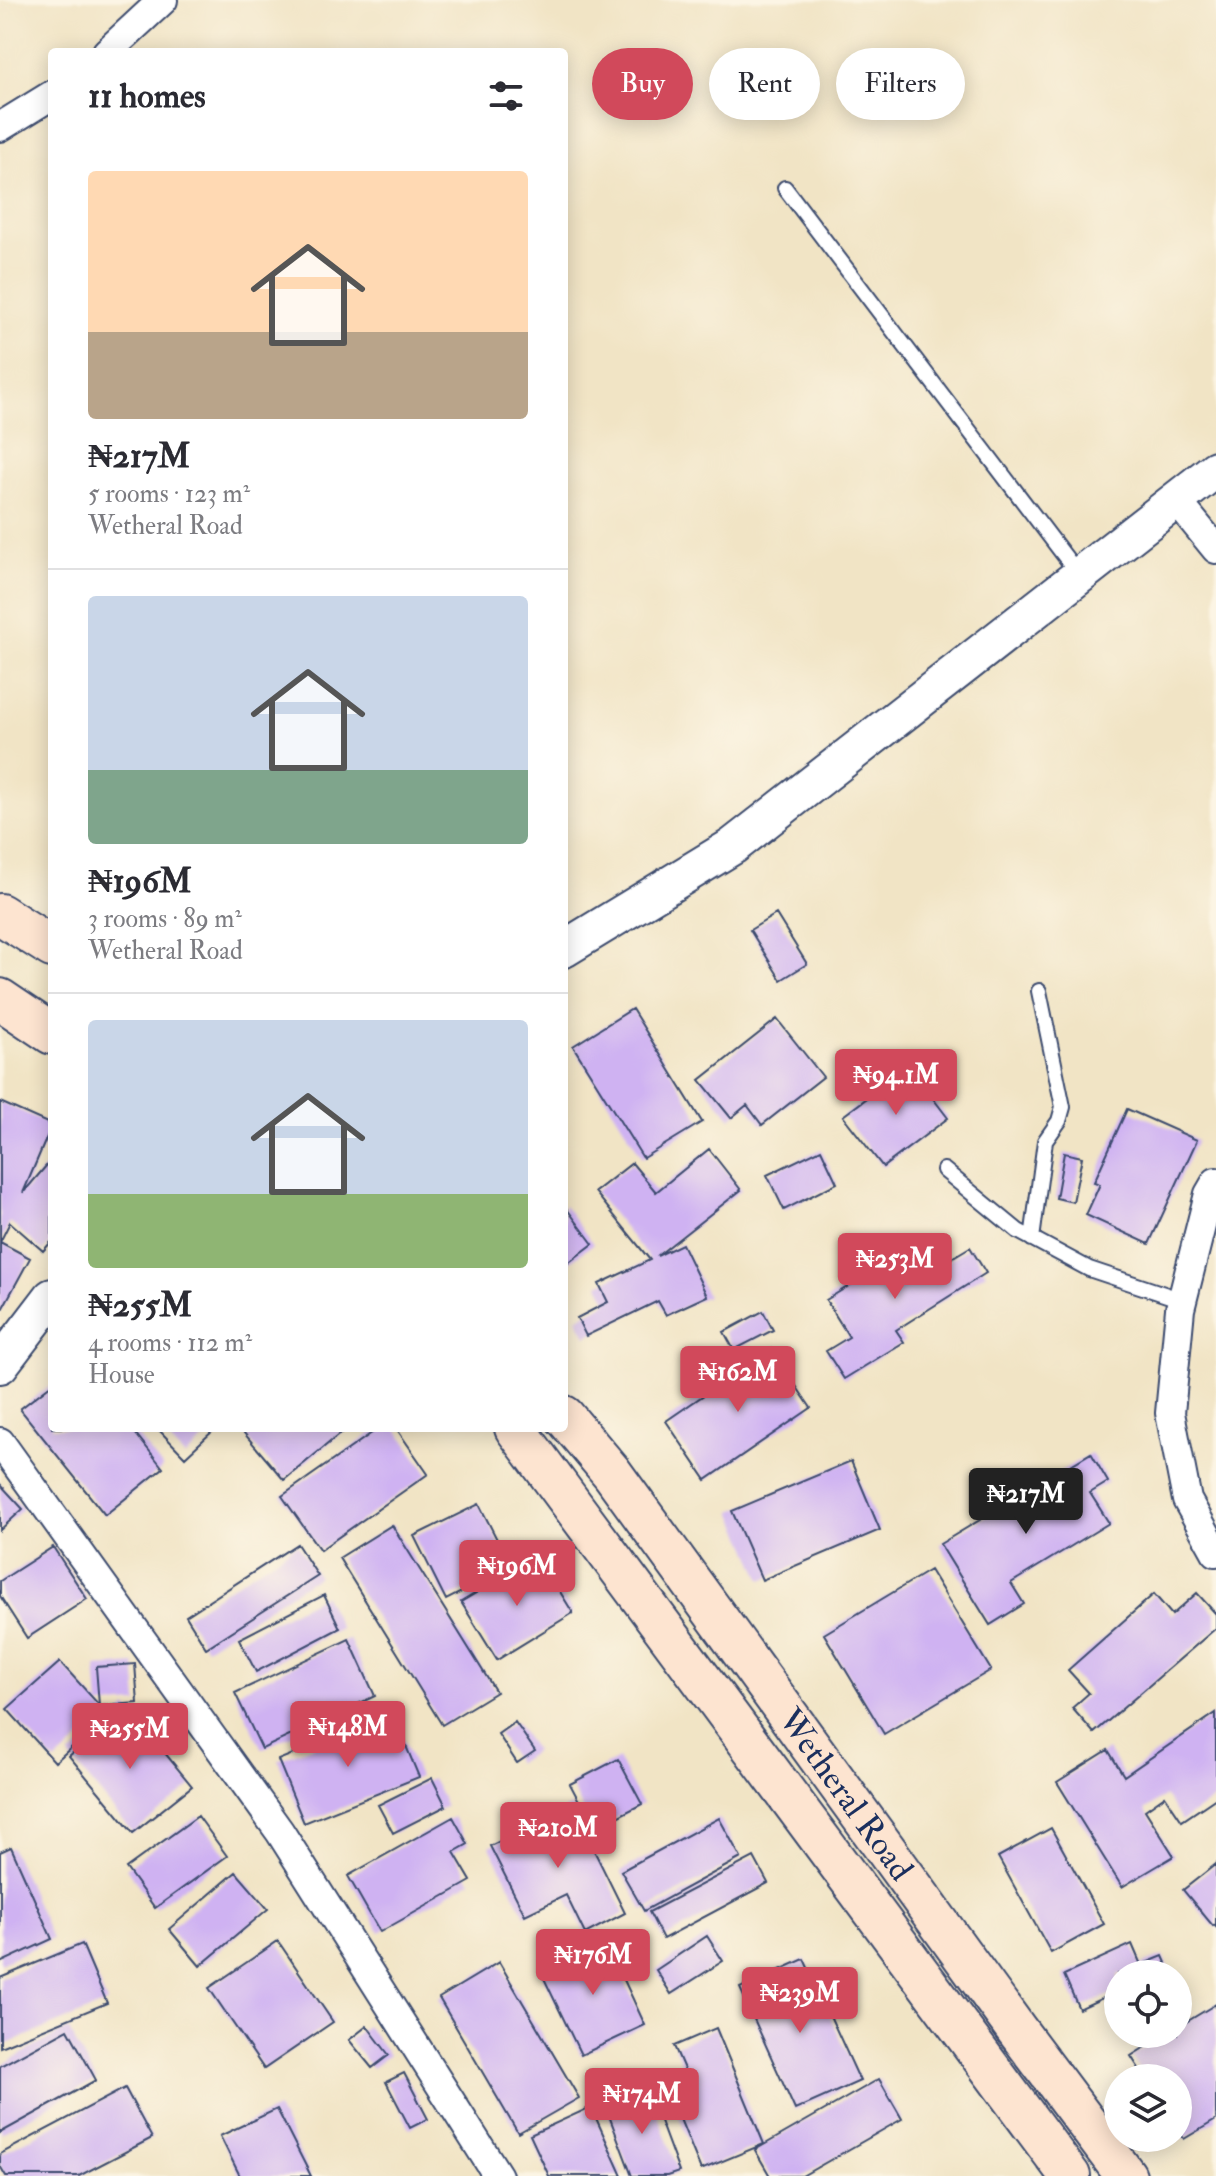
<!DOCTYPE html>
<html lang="en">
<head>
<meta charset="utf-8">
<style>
  :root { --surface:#fff; --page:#f7f7f7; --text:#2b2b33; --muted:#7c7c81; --line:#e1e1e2; --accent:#d1495b }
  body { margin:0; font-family:"IM FELL Double Pica",serif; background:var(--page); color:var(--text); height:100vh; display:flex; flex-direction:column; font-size:30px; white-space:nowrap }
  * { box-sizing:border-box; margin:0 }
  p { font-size:26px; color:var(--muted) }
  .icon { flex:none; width:44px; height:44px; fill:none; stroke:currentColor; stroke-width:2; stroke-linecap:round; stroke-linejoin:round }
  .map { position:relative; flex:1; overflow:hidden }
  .panel { position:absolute; left:48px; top:48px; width:520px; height:1384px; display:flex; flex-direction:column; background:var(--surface); border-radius:8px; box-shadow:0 4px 20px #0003 }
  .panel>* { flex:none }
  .hud { position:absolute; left:592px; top:48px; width:504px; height:72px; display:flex; gap:16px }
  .buttons { position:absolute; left:1104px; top:1960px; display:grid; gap:16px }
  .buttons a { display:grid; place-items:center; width:88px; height:88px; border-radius:50%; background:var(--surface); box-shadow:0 4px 20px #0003; font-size:40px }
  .price { position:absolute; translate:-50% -68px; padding:0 18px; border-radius:8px; background:var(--accent); color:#fff; font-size:26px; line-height:52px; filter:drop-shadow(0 2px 4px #0008) }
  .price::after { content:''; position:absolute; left:50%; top:48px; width:24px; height:18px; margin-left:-12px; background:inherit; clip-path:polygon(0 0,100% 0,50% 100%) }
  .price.selected { background:#222; color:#fff }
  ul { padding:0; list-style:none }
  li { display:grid; align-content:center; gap:16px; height:424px; padding:0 40px }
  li+li { border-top:2px solid var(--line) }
  li span { display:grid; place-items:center; height:248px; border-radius:8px; color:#555 }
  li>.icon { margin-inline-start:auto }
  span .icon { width:144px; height:144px; fill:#fffc; stroke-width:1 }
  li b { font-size:34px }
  h2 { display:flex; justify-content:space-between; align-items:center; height:96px; padding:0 40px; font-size:34px }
  .tag { padding:0 28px; border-radius:36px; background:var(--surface); box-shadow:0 4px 20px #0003; font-size:28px; line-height:72px }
  .tag.selected { background:var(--accent); color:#fff }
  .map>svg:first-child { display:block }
  .building { fill:#cfb2f2 }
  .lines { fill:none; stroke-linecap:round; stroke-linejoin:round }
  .service-casing { stroke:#3b4a6d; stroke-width:18 }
  .minor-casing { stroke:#3b4a6d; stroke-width:32 }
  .tertiary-casing { stroke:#3b4a6d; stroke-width:40 }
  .secondary-casing { stroke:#3b4a6d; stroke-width:44 }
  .service { stroke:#fff; stroke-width:14 }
  .minor { stroke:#fff; stroke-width:28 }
  .tertiary { stroke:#fff; stroke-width:36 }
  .secondary { stroke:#fde4d0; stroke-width:40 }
  .labels { text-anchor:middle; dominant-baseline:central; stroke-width:6; stroke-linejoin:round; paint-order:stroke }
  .street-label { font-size:34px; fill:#1b2f5e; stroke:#fcf5e5 }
</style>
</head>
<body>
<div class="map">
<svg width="1216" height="2176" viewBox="0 0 1216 2176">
  <rect width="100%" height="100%" fill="#fcf5e5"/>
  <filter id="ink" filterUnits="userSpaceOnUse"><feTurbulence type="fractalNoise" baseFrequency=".0125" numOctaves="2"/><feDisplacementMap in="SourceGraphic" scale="16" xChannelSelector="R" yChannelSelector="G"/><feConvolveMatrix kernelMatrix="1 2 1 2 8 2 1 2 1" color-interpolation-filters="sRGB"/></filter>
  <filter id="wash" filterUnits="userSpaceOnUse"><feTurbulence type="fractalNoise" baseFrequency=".006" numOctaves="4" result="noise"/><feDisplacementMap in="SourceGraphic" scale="32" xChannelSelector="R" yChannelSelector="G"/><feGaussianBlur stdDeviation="1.8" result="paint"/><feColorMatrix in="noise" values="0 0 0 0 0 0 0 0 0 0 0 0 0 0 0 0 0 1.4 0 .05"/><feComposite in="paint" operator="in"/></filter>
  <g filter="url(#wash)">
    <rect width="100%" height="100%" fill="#f1e4c5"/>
    <g id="blocks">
      <path class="building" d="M776,914l31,50 -26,16 -31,-50z
        M632,1009l70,113 -59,36 -70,-112z
        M777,1019l46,58 -61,48 -15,-20 -16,13 -31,-38z
        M909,1067l39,51 -65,49 -40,-51z
        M0,1102l52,23 -29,68 29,-34v82l-9,10 -33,-29 -10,20 30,16 -30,55z
        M1127,1109l70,31 -48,104 -63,-29 14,-31 -6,-2z
        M709,1149l32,41 -84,66 25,-12 25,52 -41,19 -8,-14 -72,35 -9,-18 31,-16 -9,-18 51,-24 -55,-68 37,-29 24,29z
        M821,1149l16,34 -53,27 -17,-35z
        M1064,1153l18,4 -9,45 -17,-4z
        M564,1205l29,39 -29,22z
        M929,1237l16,25 25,-15 16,26 -90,57 8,12 -60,37 -18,-28 23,-14 -23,-37z
        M763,1311l10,19 -39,20 -10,-18z
        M771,1349l40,59 -105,72 -40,-59z
        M52,1384v44h79l32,40 -58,47 -85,-106z
        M157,1428h59l-31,29z
        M248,1428h99l-63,52 -41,-48z
        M379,1428h17l32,46 -108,76 -38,-54z
        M1091,1453l17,29 -18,11 19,30 -98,60 13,21 -34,21 -50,-81z
        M851,1461l29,69 -118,50 -30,-69z
        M0,1484l23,25 -23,21z
        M479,1504l32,63 -65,33 -32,-64z
        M392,1525l104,167 -54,33 -103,-167z
        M297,1544l21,32 -112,72 -20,-32z
        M53,1547l34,52 -60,39 -27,-42v-15z
        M538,1556l35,57 -76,47 -36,-58z
        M930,1570l61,100 -107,64 -60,-100z
        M1197,1593l19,21v14l-122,105 -22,-25 17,-15 -21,-23 86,-76 18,21z
        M324,1595l16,33 -84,44 -17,-33z
        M349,1639l26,57 -113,53 -27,-56z
        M60,1662l39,43 -3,-38 39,-3 3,39 -39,3 9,9 -53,47 -48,-53z
        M128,1708l64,78 -59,47 -64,-77z
        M1216,1713v85l-34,23 -17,-25 -20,14 29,46 -52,31 -65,-105 51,-32 16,26z
        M375,1721l3,8 18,-7 23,55 -115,46 -26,-63z
        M515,1722l20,29 -18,12 -19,-29z
        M618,1759l24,45 -48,25 -24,-45z
        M432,1778l14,28 -53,27 -15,-28z
        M572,1806l53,107 -40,21 -19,-39 -41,20 -35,-69z
        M198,1816l29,40 -72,52 -29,-40z
        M453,1817l15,27 -14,8 17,29 -91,51 -32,-56z
        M719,1818l22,40 -97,53 -23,-40z
        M1051,1828l53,96 -53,29 -53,-96z
        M11,1847l41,92 -52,24v-111z
        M754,1857l14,26 -105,56 -14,-27z
        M1216,1864v63l-2,-2 -1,1 -30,-36z
        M236,1872l32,37 -68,57 -31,-37z
        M707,1936l16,25 -52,33 -15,-24z
        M605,1939l40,86 -64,30 -41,-85z
        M278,1941l55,81 -69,47 -55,-81z
        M82,1944l25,59 -107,44v-69z
        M1132,1944l9,21 22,-9 8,18h-53v17l-39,18 -15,-34z
        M804,1959l56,122 -65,29 -55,-122z
        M499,1962l80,136 -61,35 -79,-135z
        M1216,2004v116l-32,19 -6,-9v-52h-33l-14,-22 35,-22h12v-7z
        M367,2026l22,29 -17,13 -23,-28z
        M716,2028l48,116 -63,26 -35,-85 21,-9 -13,-30z
        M68,2029l28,51 -96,53v-67z
        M404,2073l24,46 -18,9 -24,-46z
        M879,2079l23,40 -100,57h-32l-15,-26z
        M125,2088l27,50 -73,38h-73l-6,-10v-12z
        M648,2089l31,83 -12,4h-35l-27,-71z
        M591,2107l31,69h-73l-19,-41z
        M277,2109l34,67h-71l-20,-40z"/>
    </g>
  </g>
  <g filter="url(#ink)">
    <use href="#blocks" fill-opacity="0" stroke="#3b4a6d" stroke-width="2"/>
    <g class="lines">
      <g class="service-casing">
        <path id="service" d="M785,188l294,387
          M944,1170l74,61 71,38 93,31
          M1032,1239l13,-98 14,-20 4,-14 -24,-116"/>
      </g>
      <g class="minor-casing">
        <path id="minor" d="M107,52l56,-52
          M0,127l52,-32
          M1176,500l40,49
          M1216,1182l-7,12 -29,115 -10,104 17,87 29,52
          M0,1442l280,390 218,344"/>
      </g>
      <g class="tertiary-casing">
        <path id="tertiary" d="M564,949l169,-103 483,-377
          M0,1365l52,-68"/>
      </g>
      <g class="secondary-casing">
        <g id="secondary">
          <path d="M0,914l52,33"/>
          <path d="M0,999l52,35"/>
          <path id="s1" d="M564,1416l48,57 404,556 110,147"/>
          <path d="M515,1428l555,748"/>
        </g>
      </g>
      <use href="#service" class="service"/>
      <use href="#minor" class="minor"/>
      <use href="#tertiary" class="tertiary"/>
      <use href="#secondary" class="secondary"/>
    </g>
  </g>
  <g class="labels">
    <g class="street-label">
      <text stroke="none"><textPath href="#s1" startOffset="472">Wetheral Road</textPath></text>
    </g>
  </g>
</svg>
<div class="buttons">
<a><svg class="icon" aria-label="locate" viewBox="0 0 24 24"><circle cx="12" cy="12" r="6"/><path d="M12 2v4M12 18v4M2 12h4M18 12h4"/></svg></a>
<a><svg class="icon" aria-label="layers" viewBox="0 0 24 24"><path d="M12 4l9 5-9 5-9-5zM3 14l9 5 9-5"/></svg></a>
</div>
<b class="price" style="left:896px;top:1117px">₦94.1M</b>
<b class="price" style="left:895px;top:1301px">₦253M</b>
<b class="price" style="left:738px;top:1414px">₦162M</b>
<b class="price selected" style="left:1026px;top:1536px">₦217M</b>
<b class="price" style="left:517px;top:1608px">₦196M</b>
<b class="price" style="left:348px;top:1769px">₦148M</b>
<b class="price" style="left:130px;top:1771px">₦255M</b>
<b class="price" style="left:558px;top:1870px">₦210M</b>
<b class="price" style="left:593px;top:1997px">₦176M</b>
<b class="price" style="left:800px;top:2035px">₦239M</b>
<b class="price" style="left:642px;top:2136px">₦174M</b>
<div class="hud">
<a class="tag selected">Buy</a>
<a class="tag">Rent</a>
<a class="tag">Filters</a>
</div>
<section class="panel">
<h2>11 homes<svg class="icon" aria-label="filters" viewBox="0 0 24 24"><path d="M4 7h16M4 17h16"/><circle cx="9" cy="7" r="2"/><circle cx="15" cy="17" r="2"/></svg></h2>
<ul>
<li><span style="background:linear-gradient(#ffd9b3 65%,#b9a48a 0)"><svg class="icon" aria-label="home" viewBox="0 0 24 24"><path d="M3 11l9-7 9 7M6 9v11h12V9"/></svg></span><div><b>₦217M</b><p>5 rooms · 123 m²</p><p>Wetheral Road</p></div></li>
<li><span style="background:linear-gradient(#c9d6e8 70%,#7fa58c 0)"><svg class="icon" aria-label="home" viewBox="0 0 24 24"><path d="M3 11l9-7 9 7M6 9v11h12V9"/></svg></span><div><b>₦196M</b><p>3 rooms · 89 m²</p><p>Wetheral Road</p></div></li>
<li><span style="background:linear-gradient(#c9d6e8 70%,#8fb573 0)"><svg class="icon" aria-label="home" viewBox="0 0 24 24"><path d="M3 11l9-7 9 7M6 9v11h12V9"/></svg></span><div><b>₦255M</b><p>4 rooms · 112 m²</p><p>House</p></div></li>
</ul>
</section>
</div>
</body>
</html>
